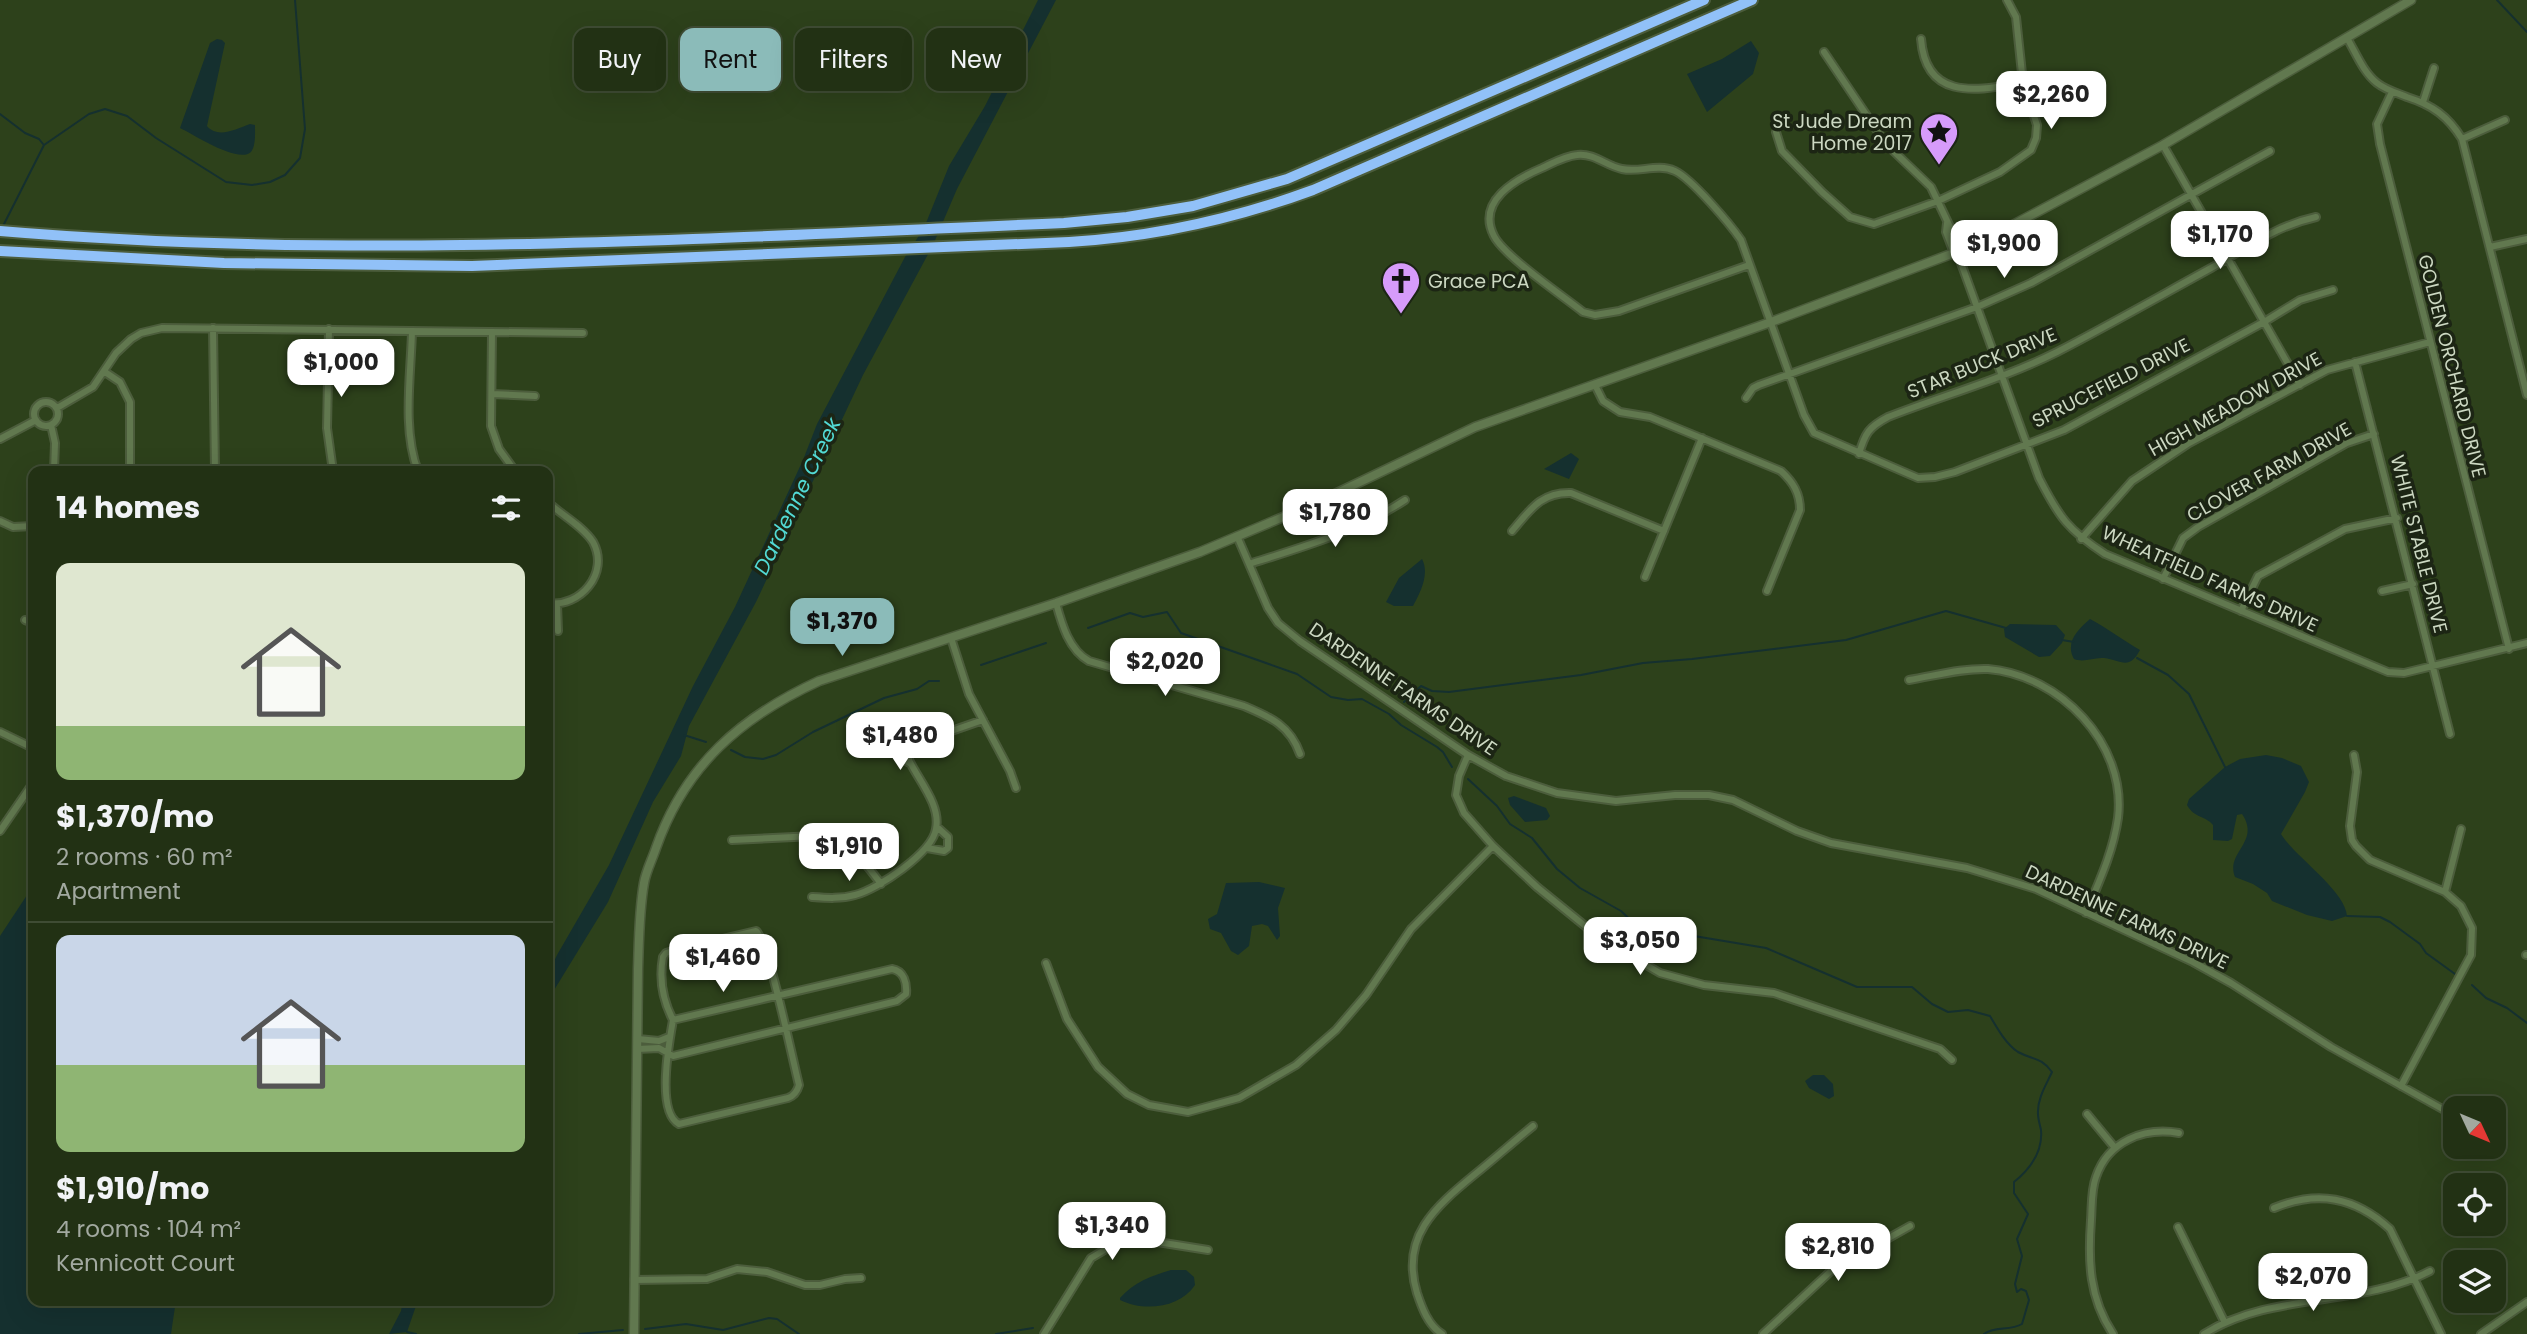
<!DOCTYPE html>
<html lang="en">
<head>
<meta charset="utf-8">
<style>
  :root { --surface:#223114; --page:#2a391d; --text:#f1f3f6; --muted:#a2a9a0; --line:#3f4c34; --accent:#8bbbb9 }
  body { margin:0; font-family:Poppins,sans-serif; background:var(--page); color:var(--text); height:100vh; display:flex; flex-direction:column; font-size:26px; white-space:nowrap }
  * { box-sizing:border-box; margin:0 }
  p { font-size:23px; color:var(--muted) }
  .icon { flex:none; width:38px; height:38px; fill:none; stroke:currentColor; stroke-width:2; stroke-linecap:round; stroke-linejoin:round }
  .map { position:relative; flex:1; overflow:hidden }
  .panel { position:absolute; left:28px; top:466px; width:525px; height:840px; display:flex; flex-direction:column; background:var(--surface); border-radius:14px; box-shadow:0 7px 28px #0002,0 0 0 2px var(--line) }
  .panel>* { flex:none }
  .top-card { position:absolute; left:574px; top:28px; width:665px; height:63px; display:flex; gap:14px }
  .needle { width:46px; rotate:134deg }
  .tools { position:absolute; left:2443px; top:1096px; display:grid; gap:14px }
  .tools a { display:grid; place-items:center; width:63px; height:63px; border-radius:14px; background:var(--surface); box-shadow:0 7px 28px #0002,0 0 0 2px var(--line); font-size:35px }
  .price { position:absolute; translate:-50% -60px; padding:0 16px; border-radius:14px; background:#fff; color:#222; font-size:23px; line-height:46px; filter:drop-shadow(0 2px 4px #0008) }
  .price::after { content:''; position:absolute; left:50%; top:42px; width:21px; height:16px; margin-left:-10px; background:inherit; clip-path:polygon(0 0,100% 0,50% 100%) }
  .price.on { background:var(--accent); color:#111 }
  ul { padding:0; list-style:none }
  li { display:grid; align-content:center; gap:14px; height:371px; padding:0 28px }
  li+li { border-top:2px solid var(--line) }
  li span { display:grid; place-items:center; height:217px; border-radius:14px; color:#555 }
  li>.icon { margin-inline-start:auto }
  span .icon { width:126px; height:126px; fill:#fffc; stroke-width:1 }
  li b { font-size:30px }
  h2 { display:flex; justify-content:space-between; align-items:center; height:84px; padding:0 28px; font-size:30px }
  .chip { padding:0 24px; border-radius:14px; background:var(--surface); box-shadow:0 7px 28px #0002,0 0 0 2px var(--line); font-size:24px; line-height:63px }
  .chip.on { background:var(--accent); color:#111 }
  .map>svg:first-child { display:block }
  .water { fill:#15302f }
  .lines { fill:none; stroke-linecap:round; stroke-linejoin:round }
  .stream { stroke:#15302f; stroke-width:2 }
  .minor-casing { stroke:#4c5d3c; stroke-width:10 }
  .secondary-casing { stroke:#4c5d3c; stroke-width:11 }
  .motorway-casing { stroke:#4c5d3c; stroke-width:14 }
  .minor { stroke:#61784f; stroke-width:6 }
  .secondary { stroke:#61784f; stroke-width:8 }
  .motorway { stroke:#91c1f8; stroke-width:10 }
  .labels { text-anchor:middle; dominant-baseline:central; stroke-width:7; stroke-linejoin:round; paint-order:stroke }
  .poi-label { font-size:19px; fill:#ccd8c2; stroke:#1c2514; text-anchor:end }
  .street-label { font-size:19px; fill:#ccd8c2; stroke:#1c2514 }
  .water-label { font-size:21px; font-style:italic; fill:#52d9d4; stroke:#1c2514 }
</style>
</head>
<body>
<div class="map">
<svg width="2527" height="1334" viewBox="0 0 2527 1334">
  <rect width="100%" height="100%" fill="#2d411b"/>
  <path class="water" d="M1038,0h18l-99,189 -24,56 -70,130 -107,227 -67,124 -8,30 -28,46 -45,100 -60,98v-26l9,-19 52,-90 84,-179 42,-79 68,-147 14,-36 88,-167 19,-29 25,-62 36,-60z
    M217,39l5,1 3,3 -18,83c11,13 29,3 43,-2l5,1c0,7 1,21 -4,27 -13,12 -58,-18 -71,-24l30,-85z
    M1751,41l8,12 -6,21 -46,38 -20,-38 35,-15z
    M1571,453l8,6 -10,20 -25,-10z
    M1422,559c8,15 -2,34 -9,47h-19l-8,-4 13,-24z
    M2090,619c17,9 33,21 50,31 -11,21 -19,10 -36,8 -11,-1 -19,5 -30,1 -9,-16 3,-29 16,-40z
    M2010,624l46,1 9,10 -3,8 -12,13 -11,1 -34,-20 -1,-8z
    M2266,755l16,3 19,8 8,16 -4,10 -24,42c14,23 64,56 66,82l-15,5 -25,-6 -35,-14 -5,-8 -14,-9 -18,-7c-10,-25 26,-35 7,-63l-5,1 -5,24 -4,2 -15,-1v-15c-8,-10 -18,-6 -26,-20l2,-6 36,-32 15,-8z
    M1514,796l32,12 4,8 -3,4 -22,2 -15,-17 -2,-7z
    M1259,882l26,6 -7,20 2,28 -3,4 -9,-14 -6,-2 -10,2 -3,20 -11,9 -7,-4 -10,-18 -11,-4 -2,-10 9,-5 9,-31z
    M33,886v414h143l-5,34h-171v-398z
    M1813,1075h11l9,9 1,12 -5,3 -20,-11 -4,-7z
    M1171,1270h15l8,7 1,8c-15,23 -51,27 -75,15v-2c14,-16 31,-22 51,-28z
    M403,1300h15l-11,32 -18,2 12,-23z"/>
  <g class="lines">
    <path class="stream" d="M2497,0l30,32
      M0,114l25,19 14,6 4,5
      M2,228l42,-83 45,-31 16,-5 22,7 29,22 70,44 26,3 18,-3 15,-7 15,-17 5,-29 -10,-129
      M1088,628l42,-15 13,4 24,-5 14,21 116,41 34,23 17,3 14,-1 27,15 12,11 36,22 6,5 9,15
      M2062,640l12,2
      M2137,658l31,17 21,19 36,73
      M981,665l65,-22
      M1404,702l17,-16 11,5 17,1 132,-17 62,-12 49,-4 154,-19 100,-29 60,17
      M684,735l22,7
      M731,750l14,7 18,2 13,-4 37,-23 71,-34 33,-9 12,-8h10
      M1468,779l29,27 13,18 22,14 25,31 23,19 41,23 33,31 40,-6 72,12 91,39h55l20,17 16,8 20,-2 22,6c7,12 16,28 28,36 15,8 23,5 34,20 -6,13 -15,27 -14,42 0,5 2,11 3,16 2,22 -11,39 -27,52v11l14,21 -11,25 5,17 -7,28 2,8 4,-3 5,2 3,9 -7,24c-12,7 -28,2 -38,10
      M2347,916l33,1 10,5 30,22 6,9 29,21
      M2472,985l14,13 21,10 20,15
      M645,1329l41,-5 37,6 46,-12 8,1 22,15
      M407,1332l9,2
      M579,1334l44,-4
      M996,1334l37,-6"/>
    <g class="minor-casing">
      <path id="minor" d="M2347,38c9,15 16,34 30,45 9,7 20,10 30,14 25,8 41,19 55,42l65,256
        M1921,39c5,63 57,51 102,44
        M1824,52l62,92 45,43 30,63
        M2392,92l-15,32 3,20 129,505
        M2423,102l11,-34
        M1776,132l6,19 40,41 28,25 24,7 64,-23 62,-29 31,-22 5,-12 1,-13 -14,-42 -7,-66 -9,-17
        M2462,139l43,-19
        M2163,145l137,240
        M1947,223l-1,9 8,21
        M2490,247l37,-8
        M1957,252l82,226c20,39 29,52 66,76l283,118 16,1 123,-30
        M1749,265l-130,46 -24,4 -12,-3c-20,-16 -79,-56 -89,-76 -18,-35 22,-57 48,-68 11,-5 23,-12 35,-13 18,-2 29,11 45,14 18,4 35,-6 53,2 17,8 55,53 66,69l63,175 10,18 104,45 17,-1 20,-5 109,-42 200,-108 36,-22 33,-10
        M213,328l2,143
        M329,329l-2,99 6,43
        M412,331c-1,43 -10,99 6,140
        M492,332l-1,94 8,23 16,22
        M2355,362l95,372
        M105,372l15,10 10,20v69
        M1595,385l8,16 17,11 30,5 131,54c12,11 19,22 19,39l-33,81
        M492,394l43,2
        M1746,398l7,-10 6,-3 218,-78 54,-24 239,-132
        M34 414a12 12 0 1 1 24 0a12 12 0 1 1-24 0Z
        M57,408l36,-21 23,-34 15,-14 10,-6 21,-5 421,5
        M51,425l4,18 -1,28
        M0,439l36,-19
        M1859,454c6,-21 10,-27 29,-37 56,-22 115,-38 169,-65 52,-27 103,-56 154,-84 36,-20 64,-42 105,-51
        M548,502c13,13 35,24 45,40 17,31 -13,66 -45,61
        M0,521l13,6 20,-1
        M1512,531c18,-21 29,-39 59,-38l93,38
        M1237,536l31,72 10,15 22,18 168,114 38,21 51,17 59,8 59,-6h34l24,5 64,31 34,12 136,25 69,21 157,73 38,21 100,64 124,69
        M2081,539l51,-58 57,-38 138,-73 103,-28
        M1249,564c54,-17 109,-33 156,-64
        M1645,577l57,-139
        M2163,579l20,-41 15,-11 149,-84 27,-9
        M2382,591l31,-7
        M1056,603c6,22 13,47 33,58l155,45c26,11 46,19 56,48
        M557,604l1,27
        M2241,611l17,-35 87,-47 52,-11
        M25,620l8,3
        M951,638l18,56 41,77 6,17
        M1909,680c25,-4 53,-12 79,-11 71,6 139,74 130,149 -5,34 -19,64 -32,95
        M0,732l33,16
        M1468,755l-9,21 -3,19 8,18 29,33 44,41 63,51 60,35 44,12 70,8 166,56 12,11
        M2354,755l3,17 -7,54 2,14 4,6 14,14 75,32 16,14 11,22 -1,27 -70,131
        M911,764l-10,-6 -1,-11 4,-5 13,1
        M0,831l33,-48
        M732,840l83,-4c33,1 48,24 66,48
        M927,848l17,3 4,-3v-11l-11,-10
        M2445,892l16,-63
        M812,897c15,1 29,2 43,-2 23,-6 77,-42 81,-66 5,-24 -17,-48 -27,-69v-8l8,-9 66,-23
        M756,931c12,8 37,131 43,154 -2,7 -5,11 -11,13l-109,26c-23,-12 -10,-82 -6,-104 -10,-19 -14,-41 -10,-63l3,-4 10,-3z
        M2526,955h1
        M1046,963l21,56 31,48 29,27 22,11 39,7 51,-14 57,-33 40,-35 30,-35 45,-66 82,-83
        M638,1039l21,2 10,-4
        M637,1049l22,-1 14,8 224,-55 9,-7c1,-11 -2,-23 -14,-25l-219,51
        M2087,1114l28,34
        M2489,1146l1,2
        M2274,1208c44,-18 81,-11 116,21l51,105
        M2178,1227l46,94
        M634,1280l73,-1 30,-10 30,3 38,13h15l25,-6 16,-1
        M1044,1334l47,-76 35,-21 82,13
        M1442,1334c-14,-9 -20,-26 -25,-41 -17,-56 18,-86 57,-118 20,-16 39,-33 59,-49
        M1763,1334l69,-64 78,-44
        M2113,1334c-24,-36 -25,-73 -22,-114 1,-14 0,-30 5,-43 12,-36 48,-50 83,-44
        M2204,1334c69,-43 155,-26 226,-63
        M2481,1334l46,-32"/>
    </g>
    <g class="secondary-casing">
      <path id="secondary" d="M634,1334l4,-365c1,-29 1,-58 6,-86 2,-12 8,-23 12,-35 29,-83 85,-131 163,-167l237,-78 144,-51 114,-48 161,-77 296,-105 204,-77 188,-100 248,-145"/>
    </g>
    <g class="motorway-casing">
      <path id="motorway" d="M0,231c354,30 709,7 1064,-8l63,-6 66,-11 94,-27 417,-179
        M0,251l224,12 248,3 597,-24c84,-5 165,-23 244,-52l439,-190"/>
    </g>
    <use href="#minor" class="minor"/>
    <use href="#secondary" class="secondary"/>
    <use href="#motorway" class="motorway"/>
  </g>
  <defs>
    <g id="sight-pin" transform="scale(2.0125)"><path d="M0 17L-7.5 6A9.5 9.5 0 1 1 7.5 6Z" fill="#d69bfa" stroke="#1c2514"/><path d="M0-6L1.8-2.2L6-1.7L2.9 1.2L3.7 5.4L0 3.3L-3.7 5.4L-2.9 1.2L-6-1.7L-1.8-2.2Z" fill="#111"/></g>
    <g id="church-pin" transform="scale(2.0125)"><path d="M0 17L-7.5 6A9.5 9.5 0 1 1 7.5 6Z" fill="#d69bfa" stroke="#1c2514"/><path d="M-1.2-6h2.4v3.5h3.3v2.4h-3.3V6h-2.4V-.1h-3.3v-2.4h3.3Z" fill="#111"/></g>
  </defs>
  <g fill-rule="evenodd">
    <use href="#sight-pin" x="1939" y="132"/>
    <use href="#church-pin" x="1401" y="281"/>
  </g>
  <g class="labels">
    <g class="poi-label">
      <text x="1912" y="121">St Jude Dream<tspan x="1912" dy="22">Home 2017</tspan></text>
      <text x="1428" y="281" text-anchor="start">Grace PCA</text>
    </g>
    <g class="street-label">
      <text transform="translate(1982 363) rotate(-22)">STAR BUCK DRIVE</text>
      <text transform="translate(2452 366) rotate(76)">GOLDEN ORCHARD DRIVE</text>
      <text transform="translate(2111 383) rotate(-27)">SPRUCEFIELD DRIVE</text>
      <text transform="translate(2235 404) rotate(-29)">HIGH MEADOW DRIVE</text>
      <text transform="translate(2269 472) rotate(-29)">CLOVER FARM DRIVE</text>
      <text transform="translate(2419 544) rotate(76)">WHITE STABLE DRIVE</text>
      <text transform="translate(2210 579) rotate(24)">WHEATFIELD FARMS DRIVE</text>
      <text transform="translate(1403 689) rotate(34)">DARDENNE FARMS DRIVE</text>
      <text transform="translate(2127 917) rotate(25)">DARDENNE FARMS DRIVE</text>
    </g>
    <g class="water-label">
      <text transform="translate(797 496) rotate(-64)">Dardenne Creek</text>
    </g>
  </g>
</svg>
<div class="tools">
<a><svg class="needle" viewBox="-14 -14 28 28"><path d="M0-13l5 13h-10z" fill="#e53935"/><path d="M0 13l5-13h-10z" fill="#a2a9a0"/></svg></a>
<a><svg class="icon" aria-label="locate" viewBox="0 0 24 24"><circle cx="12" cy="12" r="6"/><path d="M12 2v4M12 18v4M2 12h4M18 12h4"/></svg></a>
<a><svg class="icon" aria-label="layers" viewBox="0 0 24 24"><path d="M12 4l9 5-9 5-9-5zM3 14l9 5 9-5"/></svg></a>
</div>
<b class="price" style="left:2051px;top:131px">$2,260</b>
<b class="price" style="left:2220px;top:271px">$1,170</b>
<b class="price" style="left:2004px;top:280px">$1,900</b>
<b class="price" style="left:341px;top:399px">$1,000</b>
<b class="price" style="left:1335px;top:549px">$1,780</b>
<b class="price on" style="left:842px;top:658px">$1,370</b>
<b class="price" style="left:1165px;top:698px">$2,020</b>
<b class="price" style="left:900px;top:772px">$1,480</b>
<b class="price" style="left:849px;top:883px">$1,910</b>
<b class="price" style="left:1640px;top:977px">$3,050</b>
<b class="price" style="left:723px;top:994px">$1,460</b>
<b class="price" style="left:1112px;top:1262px">$1,340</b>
<b class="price" style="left:1838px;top:1283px">$2,810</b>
<b class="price" style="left:2313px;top:1313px">$2,070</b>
<div class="top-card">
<a class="chip">Buy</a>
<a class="chip on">Rent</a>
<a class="chip">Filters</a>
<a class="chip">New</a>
</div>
<section class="panel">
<h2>14 homes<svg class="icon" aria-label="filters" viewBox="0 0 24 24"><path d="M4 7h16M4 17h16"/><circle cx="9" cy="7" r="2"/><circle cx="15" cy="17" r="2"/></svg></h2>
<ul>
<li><span style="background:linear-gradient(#dfe7d0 75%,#8fb573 0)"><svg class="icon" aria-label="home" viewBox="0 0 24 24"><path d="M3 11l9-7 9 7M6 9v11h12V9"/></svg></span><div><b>$1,370/mo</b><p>2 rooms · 60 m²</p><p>Apartment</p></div></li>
<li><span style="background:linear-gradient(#c9d6e8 60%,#8fb573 0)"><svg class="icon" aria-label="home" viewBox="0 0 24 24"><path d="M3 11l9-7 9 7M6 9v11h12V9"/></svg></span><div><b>$1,910/mo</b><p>4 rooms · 104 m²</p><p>Kennicott Court</p></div></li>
</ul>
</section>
</div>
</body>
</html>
